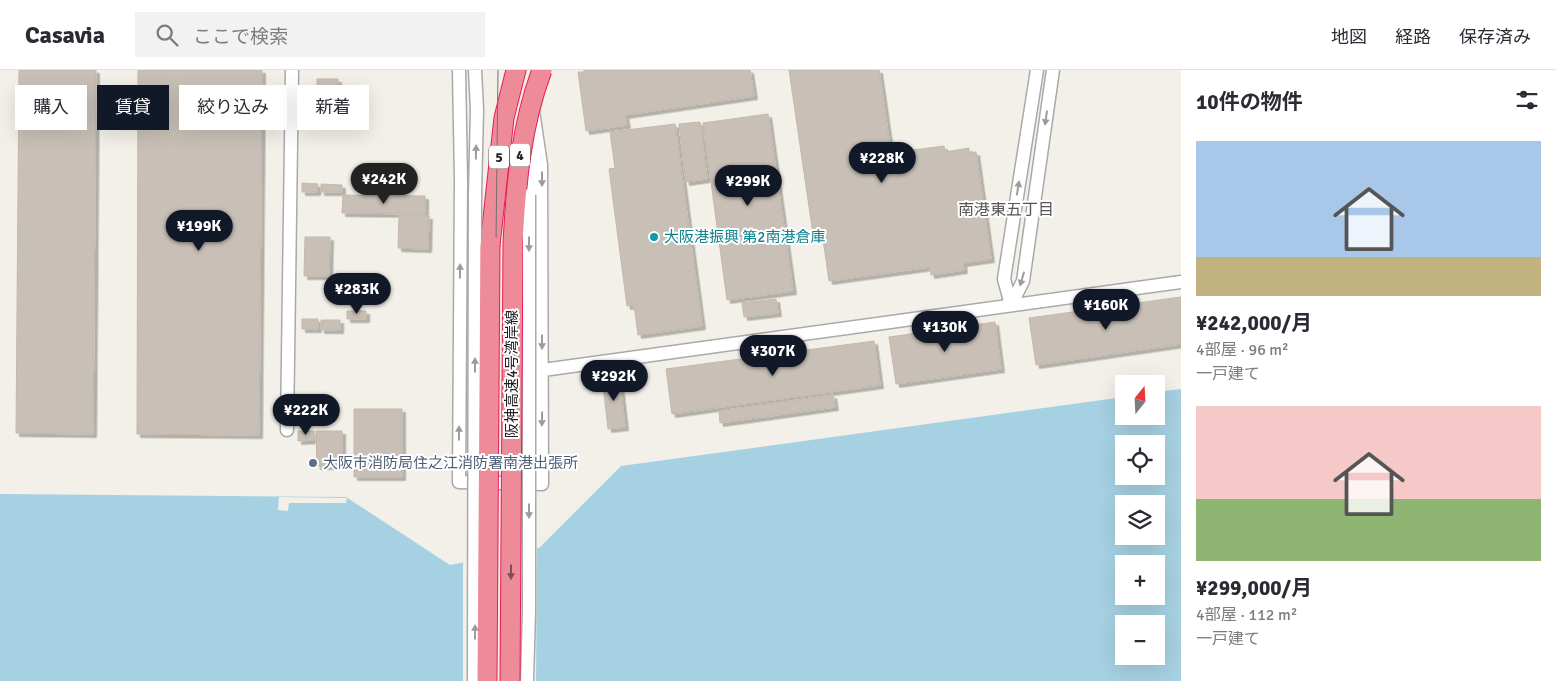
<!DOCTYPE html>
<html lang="ja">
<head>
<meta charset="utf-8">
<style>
  :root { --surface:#fff; --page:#f2f2f3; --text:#2b2b33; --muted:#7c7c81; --line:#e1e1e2; --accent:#111827 }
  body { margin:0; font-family:Signika,"Noto Sans JP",sans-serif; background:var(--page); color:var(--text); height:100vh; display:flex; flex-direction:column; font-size:19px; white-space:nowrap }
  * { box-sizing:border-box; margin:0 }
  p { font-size:16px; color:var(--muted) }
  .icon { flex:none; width:28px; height:28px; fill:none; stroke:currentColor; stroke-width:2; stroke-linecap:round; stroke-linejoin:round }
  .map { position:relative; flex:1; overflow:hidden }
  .drawer { display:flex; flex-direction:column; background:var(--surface); width:375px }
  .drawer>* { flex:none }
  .top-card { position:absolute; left:15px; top:15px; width:475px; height:45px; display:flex; gap:10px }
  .needle { width:32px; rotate:18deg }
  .fabs { position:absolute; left:1115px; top:305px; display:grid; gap:10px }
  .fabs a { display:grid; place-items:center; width:50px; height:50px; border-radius:0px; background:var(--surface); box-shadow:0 5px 20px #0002; font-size:25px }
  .price { position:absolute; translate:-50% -42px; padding:0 11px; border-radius:18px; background:var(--accent); color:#fff; font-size:16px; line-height:32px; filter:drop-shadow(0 1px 2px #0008) }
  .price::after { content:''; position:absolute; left:50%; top:30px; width:15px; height:11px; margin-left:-8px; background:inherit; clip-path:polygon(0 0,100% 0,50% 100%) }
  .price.current { background:#222; color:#fff }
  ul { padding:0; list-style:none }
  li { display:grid; align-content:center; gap:10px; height:265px; padding:0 15px }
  li span { display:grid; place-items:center; height:155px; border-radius:0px; color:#555 }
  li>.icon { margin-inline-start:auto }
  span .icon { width:90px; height:90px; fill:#fffc; stroke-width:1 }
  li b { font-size:21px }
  h2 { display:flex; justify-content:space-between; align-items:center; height:60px; padding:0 15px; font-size:21px }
  .pill { padding:0 18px; border-radius:0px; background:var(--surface); box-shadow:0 5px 20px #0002; font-size:18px; line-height:45px }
  .pill.current { background:var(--accent); color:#fff }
  header { display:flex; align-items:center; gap:30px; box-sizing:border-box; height:70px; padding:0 25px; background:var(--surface); border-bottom:1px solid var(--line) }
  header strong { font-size:24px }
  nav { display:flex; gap:28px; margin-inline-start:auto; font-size:18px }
  .search { width:350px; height:45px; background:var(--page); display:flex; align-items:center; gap:12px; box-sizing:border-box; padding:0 18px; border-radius:0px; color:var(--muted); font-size:19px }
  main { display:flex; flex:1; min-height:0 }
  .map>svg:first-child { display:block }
  .water { fill:#a6d1e3; fill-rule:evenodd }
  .pier { fill:#f2f0e8 }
  .building { fill:#c8c0b7; stroke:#c6b7a9; filter:url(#shadow) }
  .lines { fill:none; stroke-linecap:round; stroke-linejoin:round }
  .minor-casing { stroke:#a9a9a9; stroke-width:15 }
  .highway-casing { stroke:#e91d56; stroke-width:21 }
  .minor { stroke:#fff; stroke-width:12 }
  .highway { stroke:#ee8b98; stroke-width:19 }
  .tram { stroke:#707070; stroke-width:1 }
  .minor-bridge-casing { stroke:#a9a9a9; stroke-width:15; stroke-linecap:butt }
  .highway-bridge-casing { stroke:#e91d56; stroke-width:21; stroke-linecap:butt }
  .minor-bridge { stroke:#fff; stroke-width:12 }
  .highway-bridge { stroke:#ee8b98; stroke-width:19 }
  .oneway { fill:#9c9c9c }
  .oneway2 { fill:#7e5157 }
  .culture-dot { fill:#0f9aa8; stroke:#fff; stroke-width:2 }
  .service-dot { fill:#5c6f8a; stroke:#fff; stroke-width:2 }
  .labels { text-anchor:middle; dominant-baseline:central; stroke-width:4; stroke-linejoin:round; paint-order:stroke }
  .shield { fill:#fff; stroke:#646464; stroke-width:1 }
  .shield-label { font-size:14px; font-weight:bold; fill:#222 }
  .culture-label { font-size:15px; fill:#0d838f; stroke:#fff; text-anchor:start }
  .street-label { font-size:15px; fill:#222; stroke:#fff }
  .service-label { font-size:15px; fill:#4e5e75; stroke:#fff; text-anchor:start }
  .neighbourhood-label { font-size:16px; fill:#555; stroke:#fff }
</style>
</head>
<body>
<header>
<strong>Casavia</strong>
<div class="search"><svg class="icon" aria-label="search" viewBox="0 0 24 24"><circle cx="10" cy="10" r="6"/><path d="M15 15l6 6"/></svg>ここで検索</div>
<nav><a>地図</a><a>経路</a><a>保存済み</a></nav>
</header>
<main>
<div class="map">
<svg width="1181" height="611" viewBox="0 0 1181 611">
  <defs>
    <filter id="shadow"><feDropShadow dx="3.5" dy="3.5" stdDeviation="0" flood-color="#0004"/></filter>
  </defs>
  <rect width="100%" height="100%" fill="#f2f0e8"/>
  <path class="water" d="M1181,319v292h-1181v-187l346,3 104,68 89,-17 82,-82 503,-69v19h32v-24zM1124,374h32v32h-32zM1124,434h32v32h-32zM1124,494h32v32h-32zM1124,554h32v32h-32z"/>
  <path class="pier" d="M279,427l68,1 -1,5h-57l-1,8 -10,-1z
    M537,476l-1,135h-73v-121z"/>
  <path class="building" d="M19,0h77l-3,364 -77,-1z
    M138,0h124l-3,365 -122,-1z
    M584,0h166l4,26 -129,19 2,10 -41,6 -8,-59h6z
    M789,0h90l12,83 53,-7 1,6 24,-4v5l7,-1 15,107 -28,4 1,7 -33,5 -1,-8 -101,14 -7,-49 -9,2z
    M317,9h21v9h-21z
    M768,44l25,177 -66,9 -24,-177z
    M700,52l7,57 -21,3 -7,-58z
    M675,54l27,202 -64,9 -4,-30 -7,1 -18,-137 6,-1 -5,-36z
    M302,113l16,1 -1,8h-15z
    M321,114l21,1v7h-21z
    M343,125l82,1v18l-83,-1z
    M399,145l30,1 -1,33 -30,-1z
    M305,167h25l-1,39h-25z
    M1181,227v47l-145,21 -7,-47z
    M776,229l2,14 -34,4 -2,-14z
    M347,241h19v8h-19z
    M302,249h16v10h-16z
    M321,250h19v10h-19z
    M995,252l6,47 -105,15 -7,-47z
    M874,271l6,44 -208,29 -6,-45z
    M619,304l6,53 -17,2 -6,-53z
    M833,325l2,12 -115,16 -1,-12z
    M354,339h48v68h-48z
    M298,361h16v9l-16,1z
    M316,361h26v35h-25z"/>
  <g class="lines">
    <g class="minor-casing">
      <path id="minor" d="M459,0l2,110 -2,302 83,2 -1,-319 -8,-54
        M475,0l2,39 -2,85
        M529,125l1,-53
        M1011,235l12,-24 30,-211
        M1011,235l-7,-26 33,-209
        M543,300l638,-88
        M287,360l5,-360"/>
    </g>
    <g class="highway-casing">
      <path id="highway" d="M490,175l14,-127 12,-48"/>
    </g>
    <use href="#minor" class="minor"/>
    <use href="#highway" class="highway"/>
    <path class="tram" d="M493,611v-183l5,-428"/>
    <g class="minor-bridge-casing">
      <path id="minor-bridge" d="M474,611l1,-487
        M527,611l2,-69v-417"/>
    </g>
    <g class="highway-bridge-casing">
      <path id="highway-bridge" d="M487,611l3,-436
        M510,611l3,-438c3,-59 8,-117 29,-173"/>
    </g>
    <use href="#minor-bridge" class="minor-bridge"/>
    <use href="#highway-bridge" class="highway-bridge"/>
  </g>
  <defs><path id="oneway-solid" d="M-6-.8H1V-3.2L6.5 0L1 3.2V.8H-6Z" transform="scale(1.25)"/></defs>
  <g class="oneway">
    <use href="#oneway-solid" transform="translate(1046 48) rotate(98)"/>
    <use href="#oneway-solid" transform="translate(476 82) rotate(-89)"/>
    <use href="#oneway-solid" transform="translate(542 109) rotate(90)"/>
    <use href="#oneway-solid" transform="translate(1018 118) rotate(-81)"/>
    <use href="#oneway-solid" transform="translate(529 174) rotate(90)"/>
    <use href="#oneway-solid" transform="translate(460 201) rotate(-89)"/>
    <use href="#oneway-solid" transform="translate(1022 209) rotate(106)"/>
    <use href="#oneway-solid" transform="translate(542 272) rotate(90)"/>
    <use href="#oneway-solid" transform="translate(475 295) rotate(-90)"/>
    <use href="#oneway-solid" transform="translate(542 349) rotate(91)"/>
    <use href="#oneway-solid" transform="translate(459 363) rotate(-90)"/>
    <use href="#oneway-solid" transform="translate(529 441) rotate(90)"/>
    <use href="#oneway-solid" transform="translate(475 562) rotate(-90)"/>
  </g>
  <use class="oneway2" href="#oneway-solid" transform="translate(511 502) rotate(90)"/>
  <circle class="culture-dot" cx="654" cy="167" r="5"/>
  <circle class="service-dot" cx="313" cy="393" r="5"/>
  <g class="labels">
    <g class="shield">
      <rect x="510" y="73.5" width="20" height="23" rx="4"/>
      <rect x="489" y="75.5" width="20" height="23" rx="4"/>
    </g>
    <g class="shield-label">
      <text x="520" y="85">4</text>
      <text x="499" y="87">5</text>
    </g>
    <g class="culture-label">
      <text x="664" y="167">大阪港振興 第2南港倉庫</text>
    </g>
    <g class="street-label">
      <text transform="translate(512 304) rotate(-90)">阪神高速4号湾岸線</text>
    </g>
    <g class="service-label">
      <text x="323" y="393">大阪市消防局住之江消防署南港出張所</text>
    </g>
    <g class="neighbourhood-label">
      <text x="1006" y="140">南港東五丁目</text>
    </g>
  </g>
</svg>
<div class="fabs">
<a><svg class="needle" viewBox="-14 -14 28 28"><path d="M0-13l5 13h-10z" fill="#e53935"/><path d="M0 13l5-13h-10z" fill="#7c7c81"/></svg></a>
<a><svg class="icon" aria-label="locate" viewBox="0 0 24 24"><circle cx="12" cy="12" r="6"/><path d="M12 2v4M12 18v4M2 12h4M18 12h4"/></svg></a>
<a><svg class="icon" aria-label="layers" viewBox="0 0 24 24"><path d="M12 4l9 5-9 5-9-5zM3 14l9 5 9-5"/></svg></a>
<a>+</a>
<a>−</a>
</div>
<b class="price" style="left:882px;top:114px">¥228K</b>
<b class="price current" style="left:384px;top:135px">¥242K</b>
<b class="price" style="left:748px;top:137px">¥299K</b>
<b class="price" style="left:199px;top:182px">¥199K</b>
<b class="price" style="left:357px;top:245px">¥283K</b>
<b class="price" style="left:1106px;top:261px">¥160K</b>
<b class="price" style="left:945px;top:283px">¥130K</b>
<b class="price" style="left:773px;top:307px">¥307K</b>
<b class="price" style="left:614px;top:332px">¥292K</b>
<b class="price" style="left:306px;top:366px">¥222K</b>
<div class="top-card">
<a class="pill">購入</a>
<a class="pill current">賃貸</a>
<a class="pill">絞り込み</a>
<a class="pill">新着</a>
</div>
</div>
<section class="drawer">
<h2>10件の物件<svg class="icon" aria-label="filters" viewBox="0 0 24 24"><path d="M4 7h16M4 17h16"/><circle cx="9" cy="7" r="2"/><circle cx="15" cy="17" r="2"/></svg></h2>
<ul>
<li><span style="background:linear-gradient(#a9c7e8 75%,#c2b280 0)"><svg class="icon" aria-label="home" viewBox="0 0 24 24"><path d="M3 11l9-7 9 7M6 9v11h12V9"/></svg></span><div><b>¥242,000/月</b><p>4部屋 · 96 m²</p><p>一戸建て</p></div></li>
<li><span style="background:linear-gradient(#f6c9c9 60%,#8fb573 0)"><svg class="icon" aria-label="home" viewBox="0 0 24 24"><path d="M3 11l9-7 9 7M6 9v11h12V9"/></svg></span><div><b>¥299,000/月</b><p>4部屋 · 112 m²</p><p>一戸建て</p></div></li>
</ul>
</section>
</main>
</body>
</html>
